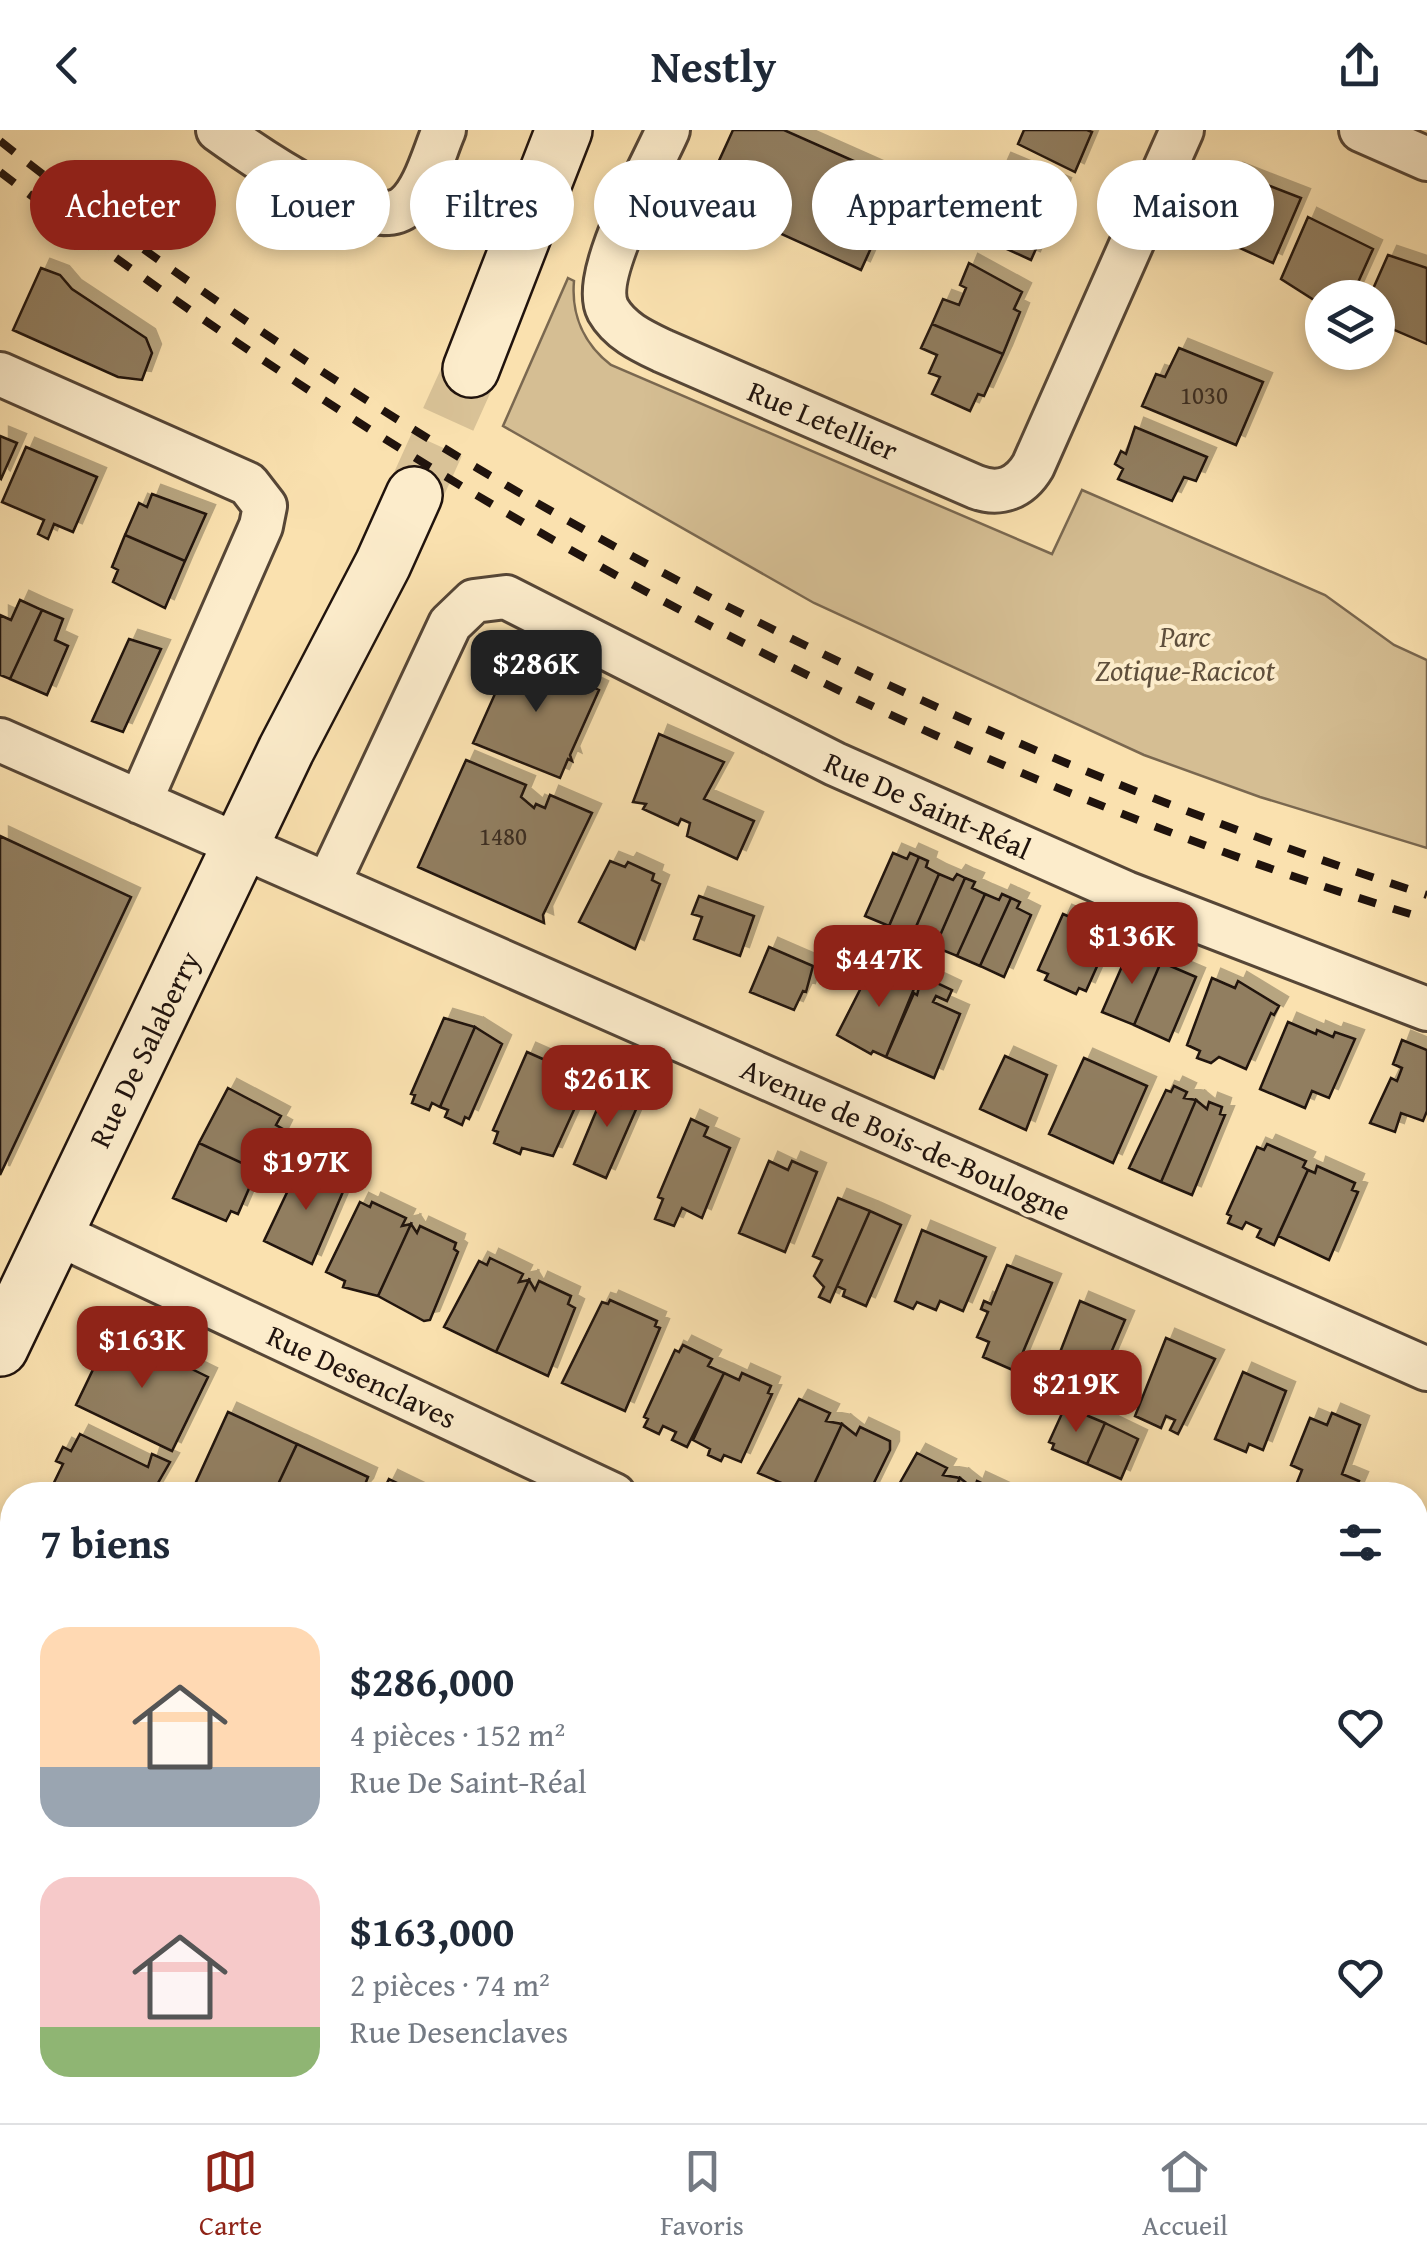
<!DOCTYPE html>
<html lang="fr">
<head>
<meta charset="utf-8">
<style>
  :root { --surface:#fff; --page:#f2f2f3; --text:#1f2937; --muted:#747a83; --line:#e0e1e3; --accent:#8f2418 }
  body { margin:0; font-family:"Gentium Book Plus",serif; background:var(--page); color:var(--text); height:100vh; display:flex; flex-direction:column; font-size:38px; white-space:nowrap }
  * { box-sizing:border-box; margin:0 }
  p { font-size:32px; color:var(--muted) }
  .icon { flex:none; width:55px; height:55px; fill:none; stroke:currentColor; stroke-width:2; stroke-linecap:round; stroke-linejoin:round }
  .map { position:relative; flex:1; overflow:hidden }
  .panel { position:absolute; left:0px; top:1352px; width:1428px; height:642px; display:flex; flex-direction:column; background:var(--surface); border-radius:40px 40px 0 0; box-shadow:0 5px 15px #0003 }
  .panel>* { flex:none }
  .top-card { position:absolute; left:30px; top:30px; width:1368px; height:90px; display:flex; gap:20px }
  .buttons { position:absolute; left:1305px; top:150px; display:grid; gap:20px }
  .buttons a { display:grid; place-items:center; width:90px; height:90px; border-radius:50%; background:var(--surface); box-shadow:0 5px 15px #0003; font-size:50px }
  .price { position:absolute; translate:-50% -85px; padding:0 22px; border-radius:20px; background:var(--accent); color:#fff; font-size:32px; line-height:65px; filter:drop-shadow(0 2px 5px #0008) }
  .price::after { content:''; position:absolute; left:50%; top:60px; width:30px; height:22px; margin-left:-15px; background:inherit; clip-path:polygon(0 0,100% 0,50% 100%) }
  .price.on { background:#222; color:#fff }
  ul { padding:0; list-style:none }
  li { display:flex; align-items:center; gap:30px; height:250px; padding:0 40px }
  li span { display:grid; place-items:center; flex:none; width:280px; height:200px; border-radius:30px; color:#555 }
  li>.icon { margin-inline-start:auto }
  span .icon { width:120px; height:120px; fill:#fffc; stroke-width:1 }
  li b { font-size:42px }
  h2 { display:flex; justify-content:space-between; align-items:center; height:120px; padding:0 40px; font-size:42px }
  .tag { padding:0 35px; border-radius:45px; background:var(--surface); box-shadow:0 5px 15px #0003; font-size:35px; line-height:90px }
  .tag.on { background:var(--accent); color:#fff }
  header { display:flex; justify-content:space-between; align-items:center; height:130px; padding:0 40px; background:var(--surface); font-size:45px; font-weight:600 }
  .tab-bar { display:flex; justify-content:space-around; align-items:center; height:140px; border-top:2px solid var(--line); background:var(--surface); font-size:28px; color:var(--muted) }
  .tab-bar a { display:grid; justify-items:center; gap:5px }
  .tab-bar .on { color:var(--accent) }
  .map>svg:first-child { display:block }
  .green { fill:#d5be93; stroke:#7a6850; stroke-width:2.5 }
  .building { fill:#917e61; stroke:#20130d; stroke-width:2.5; filter:url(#shadow) }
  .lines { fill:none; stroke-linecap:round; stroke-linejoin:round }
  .secondary-tunnel { stroke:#d9c297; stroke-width:55; stroke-dasharray:55 28; stroke-linecap:butt }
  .street-casing { stroke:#564636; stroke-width:48 }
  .secondary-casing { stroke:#20130d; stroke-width:60 }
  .street { stroke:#fceccb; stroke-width:42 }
  .secondary { stroke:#fceccb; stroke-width:55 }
  .rail { stroke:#20130d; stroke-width:8; stroke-dasharray:18 18; stroke-linecap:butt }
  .labels { text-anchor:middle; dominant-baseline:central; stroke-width:8; stroke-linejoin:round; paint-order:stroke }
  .number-label { font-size:25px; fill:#3c2e22 }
  .street-label { font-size:30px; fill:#20130d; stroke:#fceccb }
  .park-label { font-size:30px; font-style:italic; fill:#5f4f3c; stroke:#fceccb }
</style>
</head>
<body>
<header><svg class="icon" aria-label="back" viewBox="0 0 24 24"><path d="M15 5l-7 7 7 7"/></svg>Nestly<svg class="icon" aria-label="share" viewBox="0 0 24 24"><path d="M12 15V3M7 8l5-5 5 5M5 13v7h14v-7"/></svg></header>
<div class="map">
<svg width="1427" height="1993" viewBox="0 0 1427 1993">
  <defs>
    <filter id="shadow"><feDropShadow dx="9" dy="-9" stdDeviation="0" flood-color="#0004"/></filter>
  </defs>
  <rect width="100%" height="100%" fill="#fae1af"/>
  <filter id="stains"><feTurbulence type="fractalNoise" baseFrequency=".002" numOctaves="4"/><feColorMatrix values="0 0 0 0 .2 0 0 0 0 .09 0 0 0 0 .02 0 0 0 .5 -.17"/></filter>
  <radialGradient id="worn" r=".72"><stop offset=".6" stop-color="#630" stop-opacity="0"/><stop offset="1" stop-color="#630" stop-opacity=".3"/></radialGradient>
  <path class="green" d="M568,148l6,3c-3,34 10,63 37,84l441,189 30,-64 243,105 69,50 33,15v188l-167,-51 -116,-42 -330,-152 -311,-177z"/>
  <path class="building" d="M733,0h51l117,52 -40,88 -159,-72z
    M1024,0h63l5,2 -17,40 -57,-28z
    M1002,32l60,25 -15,37 -61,-26z
    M1234,42l67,26 -28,65 -66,-30z
    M986,68l61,26 -16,36 -59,-27z
    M1308,87l65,32 -22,49h-29v24l-11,-6 6,-14 -36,-23z
    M1388,125l39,13v76l-49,-21v-25h-9z
    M969,133l53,29 -8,17 6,3 -17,42 -71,-30 11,-25 16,6 7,-17 -6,-3z
    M41,138l19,7 12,14 74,49 6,15 -10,27 -24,-3 -105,-47z
    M932,194l71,30 -19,42 -6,-2 -8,17 -38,-17 8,-17 -11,-4 8,-18 -16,-7z
    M1179,218l84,34 -27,63 -94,-39 14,-32 9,3z
    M1135,297l72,30 -11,24 -12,-4 -12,24 -54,-22 5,-10 -8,-5 6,-13 5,3z
    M0,306l17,7 -16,36 -1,-1z
    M26,317l71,30 -24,55 -19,-8 -6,15 -10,-5 6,-14 -42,-18z
    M152,364l54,20 -21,47 -60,-26 14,-32 8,4z
    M125,405l60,26 -20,47 -52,-26 5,-12 -6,-3z
    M20,470l22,10 -32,69 -10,-4v-60l11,5z
    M42,480l21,9 -8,21 13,6 -21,49 -37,-16z
    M129,509l32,10 -38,83 -31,-11z
    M515,519l84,41 -29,65 2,6 -4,-2 -8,19 -87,-35z
    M659,604l65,28 -20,37 50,22 -17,38 -50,-23 3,-13 -9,-4 -3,6 -35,-16 3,-5 -13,-2z
    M466,630l60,25 -5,12 13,11 2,-4 9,4 5,-13 42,18 -49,102 1,8 -126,-56z
    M0,706l131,61 -131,278z
    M893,723l14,6 3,-6 9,4 -30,69 -24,-10z
    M919,727l9,4 -2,6 13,7 -27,62 -23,-10z
    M610,731l15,6 3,-5 26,12 -2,6 8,4 -25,65 -56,-27z
    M939,744l14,6 4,-6 8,4 -30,69 -23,-11z
    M965,748l10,4 -3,6 13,6 -28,62 -22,-9z
    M985,764l14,6 3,-6 9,4 -31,68 -23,-10z
    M699,766l55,20 -14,40 -46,-17 8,-22 -10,-3z
    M1011,768l9,4 -3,6 14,7 -27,62 -24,-11z
    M1063,784l48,21 -25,56 -7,-3 -3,6 -31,-14 3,-6 -10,-4z
    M769,817l44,19 -7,26 -3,-1 -9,19 -44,-18z
    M1130,818l31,14 -27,63 -32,-13z
    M895,832l25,12 -34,83 -13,-6 -2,3 -34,-19 31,-61 18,8z
    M1161,832l35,15 -27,64 -35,-16z
    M922,846l30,14 -5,11 -11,-5 -3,6 27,12 -26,64 -48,-21 28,-64 3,2z
    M1212,848l23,10 3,-7 41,25 -5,9 -3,-2 -25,56 -27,-12 -8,6 -14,-5 3,-7 -13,-6z
    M444,888l31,9 -35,80 -8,-4 -3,7 -17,-7 3,-8 -4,-1z
    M1288,892l28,12 1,-4 16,7 2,-5 20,7 -26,59 -17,-7 -7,17 -45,-19z
    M475,897l27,17 -33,75 -4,-2 -3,8 -17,-8 3,-7 -8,-3z
    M1402,910l25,10v61l-4,10 -22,-8 -6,19 -25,-9 21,-45 6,3 5,-13 -9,-4z
    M527,922l61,27 -35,77 -31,-8 -2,6 -26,-11 4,-11 -5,-2z
    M1005,926l42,19 -21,55 -46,-21z
    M1084,928l63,28 -34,77 -64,-29z
    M608,953l33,15 -35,80 -32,-14z
    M1174,956l13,6 -3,6 12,2 -35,82 -32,-14 37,-78 5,2z
    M228,958l53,28 -5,9 7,4 -18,36 -7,-4 -1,9 -58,-27z
    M1196,970l11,9 2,-7 13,5 -2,7 5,1 -33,80 -31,-13z
    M691,989l17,8 -4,9 26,12 -28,70 -20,-10 -8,18 -19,-7 8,-20 -5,-2z
    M199,1013l58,27 -19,44 -7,-3 -5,10 -53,-23z
    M1267,1014l39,17 -3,6 5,3 -34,75 -17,-8 4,-8 -15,-7 -4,7 -14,-6 3,-7 -4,-2 30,-67 7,3z
    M769,1031l19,9 4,-9 25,11 -32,80 -46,-19z
    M300,1035l48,15 -36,84 -48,-23z
    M1317,1036l38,17 -3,7 6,2 -29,68 -51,-24 30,-66 7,3z
    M838,1068l32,13 -40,91 -11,-5 5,-10 -10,-11 8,-16 -9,-4z
    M360,1072l10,5 2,-5 34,16 -4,8 9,-2 -33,72 -35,-9 2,-6 -19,-9z
    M870,1081l31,14 -35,81 -23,-10 2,-6 -8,-4z
    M411,1094l6,9 3,-7 36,17 -2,6 4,3 -28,68 -6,1 -46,-25z
    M922,1100l64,27 -23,54 -23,-10 -4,9 -19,-8 -4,7 -18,-8z
    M490,1128l33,16 -4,8 10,-2 -33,72 -52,-25 35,-66 8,4z
    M1007,1135l45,18 -37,88 -32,-14 6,-15 -12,-5 11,-25 -7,-3 3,-8 7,3z
    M529,1150l6,10 4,-9 32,15 -3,8 7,4 -27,68 -52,-24z
    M610,1170l47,21 -2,5 5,2 -35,83 -63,-28 40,-81 6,2z
    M1080,1171l45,19 -18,42 -23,-10 -7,17 -20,-9z
    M112,1200l96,47 -36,74 -96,-46z
    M1166,1208l49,21 -37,75 -8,-4 5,-10 -9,-4 -5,12 -26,-12z
    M683,1215l29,14 -4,7 16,7 -37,74 -15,-7 4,-8 -13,-6 -4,8 -15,-7 4,-8 -4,-2 31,-67 4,2z
    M1243,1242l43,19 -23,59 -14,-6 -3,8 -31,-13z
    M724,1243l15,7 3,-7 29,13 -3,7 4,1 -31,68 -17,-7 -3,6 -13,-6 2,-6 -17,-9z
    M799,1269l31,14 -4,8 16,3 -33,71 -51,-22z
    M1069,1278l36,15 -18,41 -35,-15 2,-5 -5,-2 15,-33z
    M228,1282l69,32 -24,51h-54l-23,-13z
    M1332,1283l28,12 -18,49 17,7 -6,14h-61l10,-25 -11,-5 19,-47 17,7z
    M1105,1293l33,16 -17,40 -34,-15z
    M842,1294l14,11 4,-8 30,14v9l-22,45h-59z
    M80,1304l68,33 4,-13 18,8 -19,33h-103l15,-31 -7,-3 7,-14 8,4z
    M297,1314l71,33 -4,10 -7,8h-84z
    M917,1323l30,15 -4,7 17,3 -8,17h-59z
    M960,1348l14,11 3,-8 30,14h-55z
    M389,1349l33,16h-41z
    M12,1408v64l-12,-6v-32z
    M0,1466l12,6v70l-4,10 -8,-4z
    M0,1702l12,6v85l-12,-6z
    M0,1787l12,6v43l-12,25z
    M1415,1842l12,6v25l-12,23z
    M1427,1873v75l-12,-6v-46z
    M2,1973l10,5v11l9,4h-21z
    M434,1982h88l-5,11h-89z
    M901,1982h76l-5,11h-48z"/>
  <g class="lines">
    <path class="secondary-tunnel" d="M414,365l57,-126"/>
    <g class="street-casing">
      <path id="street" d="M218,0c32,23 151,108 188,76 19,-16 28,-53 38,-76
        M668,0c-16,37 -78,145 -60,180 12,21 34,31 55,41l313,136c24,9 44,1 57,-21l149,-336
        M1361,0l66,29
        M0,244l248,110 17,22 -4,20 -121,276
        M0,610l1427,629
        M328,754l122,-260 24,-23 32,-4 329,167 291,129 301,116
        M56,1103l558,262
        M0,1629l12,6
        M1415,1744l12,5
        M707,1982l21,11"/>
    </g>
    <g class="secondary-casing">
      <path id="secondary" d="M471,239l93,-239
        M0,1218l286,-598 97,-186 31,-69"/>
    </g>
    <use href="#street" class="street"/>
    <use href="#secondary" class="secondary"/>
    <path class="rail" d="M0,11c425,334 913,590 1427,754
      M0,42c430,327 908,592 1427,747"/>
  </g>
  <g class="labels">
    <g class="number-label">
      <text x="1204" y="265">1030</text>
      <text x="503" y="706">1480</text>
    </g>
    <g class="street-label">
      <text transform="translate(823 290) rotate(23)">Rue Letellier</text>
      <text transform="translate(928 675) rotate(24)">Rue De Saint-Réal</text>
      <text transform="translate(144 919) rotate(-64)">Rue De Salaberry</text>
      <text transform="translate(906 1009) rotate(24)">Avenue de Bois-de-Boulogne</text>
      <text transform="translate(362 1246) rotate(25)">Rue Desenclaves</text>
    </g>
    <g class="park-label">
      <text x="1185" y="506">Parc<tspan x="1185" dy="34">Zotique-Racicot</tspan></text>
    </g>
  </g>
  <rect width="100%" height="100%" filter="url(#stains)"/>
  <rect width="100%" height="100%" fill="url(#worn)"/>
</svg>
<div class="buttons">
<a><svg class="icon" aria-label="layers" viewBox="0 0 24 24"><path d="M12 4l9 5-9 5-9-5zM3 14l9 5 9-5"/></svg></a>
</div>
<b class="price on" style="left:536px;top:585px">$286K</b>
<b class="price" style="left:1132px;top:857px">$136K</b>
<b class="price" style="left:879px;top:880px">$447K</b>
<b class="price" style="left:607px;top:1000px">$261K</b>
<b class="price" style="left:306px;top:1083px">$197K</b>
<b class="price" style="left:142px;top:1261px">$163K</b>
<b class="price" style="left:1076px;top:1305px">$219K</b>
<div class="top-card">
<a class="tag on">Acheter</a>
<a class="tag">Louer</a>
<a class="tag">Filtres</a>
<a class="tag">Nouveau</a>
<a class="tag">Appartement</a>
<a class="tag">Maison</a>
</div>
<section class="panel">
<h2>7 biens<svg class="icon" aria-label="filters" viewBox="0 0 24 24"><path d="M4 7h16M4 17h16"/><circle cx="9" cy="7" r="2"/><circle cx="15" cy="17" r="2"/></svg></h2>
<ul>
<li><span style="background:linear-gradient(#ffd9b3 70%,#9aa5b1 0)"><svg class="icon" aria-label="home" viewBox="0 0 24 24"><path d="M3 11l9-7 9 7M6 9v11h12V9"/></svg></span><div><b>$286,000</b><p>4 pièces · 152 m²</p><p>Rue De Saint-Réal</p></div><svg class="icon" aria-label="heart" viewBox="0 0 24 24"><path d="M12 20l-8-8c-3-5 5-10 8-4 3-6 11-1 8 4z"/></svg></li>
<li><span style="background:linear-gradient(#f6c9c9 75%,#8fb573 0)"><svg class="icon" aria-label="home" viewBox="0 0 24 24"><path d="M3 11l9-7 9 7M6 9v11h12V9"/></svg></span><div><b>$163,000</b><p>2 pièces · 74 m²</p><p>Rue Desenclaves</p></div><svg class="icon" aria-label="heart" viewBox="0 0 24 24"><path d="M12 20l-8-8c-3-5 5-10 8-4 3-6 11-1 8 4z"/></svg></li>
</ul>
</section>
</div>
<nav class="tab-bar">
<a class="on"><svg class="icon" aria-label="map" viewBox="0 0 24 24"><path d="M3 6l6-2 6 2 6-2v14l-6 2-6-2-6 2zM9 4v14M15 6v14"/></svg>Carte</a>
<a><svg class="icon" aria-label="saved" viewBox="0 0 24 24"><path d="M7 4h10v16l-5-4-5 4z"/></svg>Favoris</a>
<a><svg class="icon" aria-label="home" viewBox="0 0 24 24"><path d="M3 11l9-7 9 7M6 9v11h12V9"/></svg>Accueil</a>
</nav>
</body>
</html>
